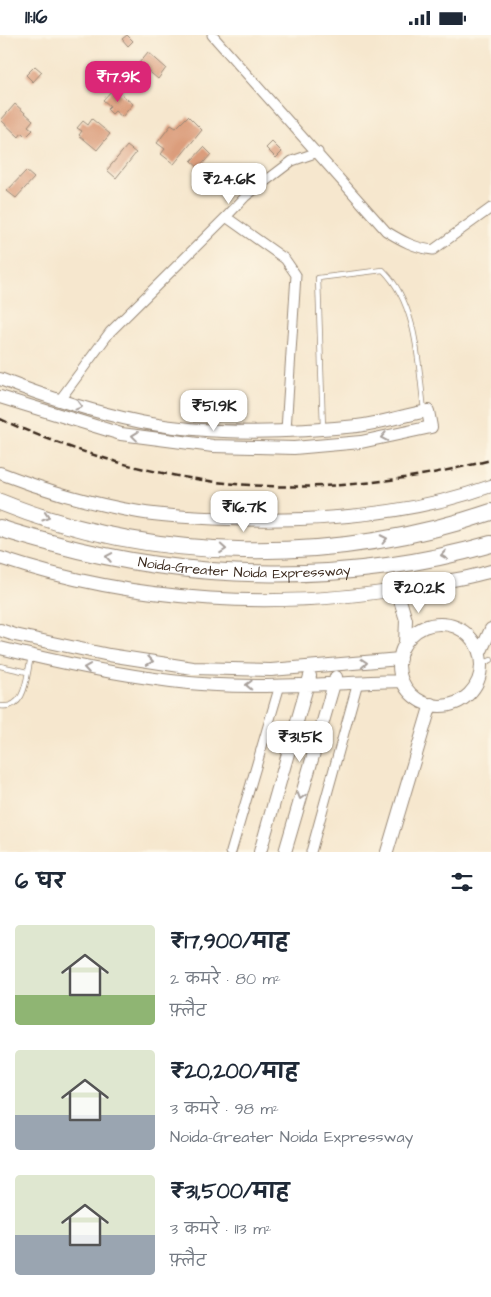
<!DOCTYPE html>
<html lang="hi">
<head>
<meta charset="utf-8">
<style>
  :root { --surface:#fff; --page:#f6f6f7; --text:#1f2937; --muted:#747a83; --accent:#db2777 }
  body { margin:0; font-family:"Architects Daughter","Playpen Sans Deva",sans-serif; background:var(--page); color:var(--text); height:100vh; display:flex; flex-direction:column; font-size:19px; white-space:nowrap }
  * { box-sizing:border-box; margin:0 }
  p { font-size:16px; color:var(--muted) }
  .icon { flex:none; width:28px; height:28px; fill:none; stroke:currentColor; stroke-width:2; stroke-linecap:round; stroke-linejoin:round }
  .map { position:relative; height:817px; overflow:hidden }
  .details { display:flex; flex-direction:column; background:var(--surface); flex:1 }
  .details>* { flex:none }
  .price { position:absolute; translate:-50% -42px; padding:0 11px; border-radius:10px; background:#fff; color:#222; font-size:16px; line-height:32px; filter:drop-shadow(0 1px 2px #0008) }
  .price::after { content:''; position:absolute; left:50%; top:30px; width:15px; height:11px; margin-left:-8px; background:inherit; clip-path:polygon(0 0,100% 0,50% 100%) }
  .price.current { background:var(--accent); color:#fff }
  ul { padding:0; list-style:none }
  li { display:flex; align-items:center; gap:15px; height:125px; padding:0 15px }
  li span { display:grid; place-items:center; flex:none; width:140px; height:100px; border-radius:5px; color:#555 }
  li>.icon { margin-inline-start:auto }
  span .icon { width:60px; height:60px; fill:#fffc; stroke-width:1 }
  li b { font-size:21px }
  h2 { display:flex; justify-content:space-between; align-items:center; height:60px; padding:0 15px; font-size:21px }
  .status { display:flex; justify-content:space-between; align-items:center; height:35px; padding:0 25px; background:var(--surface); direction:ltr }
  .status svg { height:14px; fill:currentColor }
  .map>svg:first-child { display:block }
  .building { fill:#db9d7c }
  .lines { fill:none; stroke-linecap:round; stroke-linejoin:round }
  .lane-casing { stroke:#988876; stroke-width:6 }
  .street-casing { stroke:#988876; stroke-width:11 }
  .secondary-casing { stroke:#988876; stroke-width:14 }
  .highway-casing { stroke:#988876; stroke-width:18 }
  .lane { stroke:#fff; stroke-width:4.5 }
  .street { stroke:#fff; stroke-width:9 }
  .secondary { stroke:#fff; stroke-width:12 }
  .highway { stroke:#fff; stroke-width:16 }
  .rail { stroke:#3b2a1e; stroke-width:2.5; stroke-dasharray:8 4; stroke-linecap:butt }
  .oneway { stroke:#a79f9a }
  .labels { text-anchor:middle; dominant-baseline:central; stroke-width:5; stroke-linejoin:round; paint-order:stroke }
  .street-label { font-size:14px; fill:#3b2a1e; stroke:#fcf5e5 }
</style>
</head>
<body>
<div class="status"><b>11:16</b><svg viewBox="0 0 49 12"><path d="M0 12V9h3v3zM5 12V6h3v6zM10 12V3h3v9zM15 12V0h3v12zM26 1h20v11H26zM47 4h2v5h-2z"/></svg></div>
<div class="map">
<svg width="491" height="817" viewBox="0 0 491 817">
  <rect width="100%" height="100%" fill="#fcf5e5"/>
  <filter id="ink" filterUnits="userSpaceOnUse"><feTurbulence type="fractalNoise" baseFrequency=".02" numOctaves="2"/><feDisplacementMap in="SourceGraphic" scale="10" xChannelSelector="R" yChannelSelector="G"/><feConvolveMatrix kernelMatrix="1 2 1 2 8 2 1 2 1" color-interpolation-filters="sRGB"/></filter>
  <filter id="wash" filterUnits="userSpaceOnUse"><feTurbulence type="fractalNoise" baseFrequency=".0096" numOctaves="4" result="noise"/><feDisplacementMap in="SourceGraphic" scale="20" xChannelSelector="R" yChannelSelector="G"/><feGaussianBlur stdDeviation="1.12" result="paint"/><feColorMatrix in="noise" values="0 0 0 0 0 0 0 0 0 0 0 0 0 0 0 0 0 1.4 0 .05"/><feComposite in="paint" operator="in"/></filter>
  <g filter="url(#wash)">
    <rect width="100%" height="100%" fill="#f6e7ce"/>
    <g id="blocks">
      <path class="building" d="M127,0l6,6 -5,5 -6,-7z
        M148,17l18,16 -8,11 -19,-16z
        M35,31l7,6 -9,10 -7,-7z
        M114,53l19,16 -11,13 -7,-6 -3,3 -5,-5 3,-3 -7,-6z
        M15,69l18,16 -5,6 5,4 -7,7 -4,-4 -3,4 -18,-17z
        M188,81l14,14 -28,34 -13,-10 4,-5 -8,-6 14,-18 5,3z
        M92,84l18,15 -13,16 -18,-15 3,-4 -5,-3 6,-7 5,4z
        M272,107l10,10 -6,6 -10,-10z
        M127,111l9,7 -20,25 -9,-8z
        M204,112l7,7 -12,14 -8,-7z
        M26,136l8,7 -18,20 -9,-7z"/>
    </g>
  </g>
  <g filter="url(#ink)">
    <use href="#blocks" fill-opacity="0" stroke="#988876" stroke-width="1"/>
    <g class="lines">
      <g class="lane-casing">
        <path id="lane" d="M323,393l-5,-150 65,-8c35,35 35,94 41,140
          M481,629l10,-4
          M0,631l27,6
          M0,671c27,4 26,-30 31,-49"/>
      </g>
      <g class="street-casing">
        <path id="street" d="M212,0l174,196c16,10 29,17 47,19l58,-42
          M226,182l20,-21 46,-35 26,-9
          M59,366l51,-69 116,-115 59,42 11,16 -10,155
          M231,817l49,-167
          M311,817l47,-170"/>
      </g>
      <g class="secondary-casing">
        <path id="secondary" d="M0,344c46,18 93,33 141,43 68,13 148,11 216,4 24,-3 47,-11 71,-15l3,16 -70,15 -67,6 -81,-2 -92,-12 -121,-37
          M0,438c44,17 92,31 139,39 29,5 60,6 90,7 88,3 179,-3 262,-33
          M0,523c135,45 284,54 424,27 22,-4 45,-7 67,-14
          M397,555l9,30 -1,24
          M399 630a41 41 0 1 1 82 0a41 41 0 1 1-82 0Z
          M0,595l15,5 94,20 84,13 78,2 129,-11
          M0,613c57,14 113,26 171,33 76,10 155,2 231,0
          M480,618l11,-24
          M260,817l50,-176
          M285,817l51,-175
          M387,817l44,-148"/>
      </g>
      <g class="highway-casing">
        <g id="highway">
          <path d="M0,467c153,62 335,63 491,10"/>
          <path id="s1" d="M0,493c16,6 34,10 51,15 142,39 298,42 440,1"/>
        </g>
      </g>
      <use href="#lane" class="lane"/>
      <use href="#street" class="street"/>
      <use href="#secondary" class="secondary"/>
      <use href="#highway" class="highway"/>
      <path class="rail" d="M0,384c167,75 314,86 491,41"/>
    </g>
    <defs><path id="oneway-chevron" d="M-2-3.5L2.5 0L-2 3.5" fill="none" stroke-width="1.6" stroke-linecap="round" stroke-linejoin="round" transform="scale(1.25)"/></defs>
    <g class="oneway">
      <use href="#oneway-chevron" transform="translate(79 371) rotate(15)"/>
      <use href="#oneway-chevron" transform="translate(135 401) rotate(-173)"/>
      <use href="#oneway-chevron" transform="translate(384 402) rotate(169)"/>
      <use href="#oneway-chevron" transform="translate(46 482) rotate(17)"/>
      <use href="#oneway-chevron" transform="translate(384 504) rotate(-12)"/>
      <use href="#oneway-chevron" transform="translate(223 514) rotate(4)"/>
      <use href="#oneway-chevron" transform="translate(444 520) rotate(171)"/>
      <use href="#oneway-chevron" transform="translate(109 522) rotate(-170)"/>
      <use href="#oneway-chevron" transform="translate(150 626) rotate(9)"/>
      <use href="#oneway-chevron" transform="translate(364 628) rotate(-4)"/>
      <use href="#oneway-chevron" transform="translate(87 633) rotate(-171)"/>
      <use href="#oneway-chevron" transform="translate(249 650) rotate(-178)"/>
      <use href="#oneway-chevron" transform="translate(301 761) rotate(106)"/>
    </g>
  </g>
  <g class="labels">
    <g class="street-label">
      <text stroke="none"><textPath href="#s1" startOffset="249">Noida-Greater Noida Expressway</textPath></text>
    </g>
  </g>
</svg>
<b class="price current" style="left:118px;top:68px">₹17.9K</b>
<b class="price" style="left:229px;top:170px">₹24.6K</b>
<b class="price" style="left:214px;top:397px">₹51.9K</b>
<b class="price" style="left:244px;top:498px">₹16.7K</b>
<b class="price" style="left:419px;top:579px">₹20.2K</b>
<b class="price" style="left:300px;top:728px">₹31.5K</b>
</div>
<section class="details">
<h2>6 घर<svg class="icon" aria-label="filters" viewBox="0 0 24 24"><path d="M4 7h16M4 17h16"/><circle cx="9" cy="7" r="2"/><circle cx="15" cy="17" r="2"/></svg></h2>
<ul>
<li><span style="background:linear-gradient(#dfe7d0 70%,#8fb573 0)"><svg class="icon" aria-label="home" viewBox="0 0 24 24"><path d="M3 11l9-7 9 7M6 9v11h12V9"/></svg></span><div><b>₹17,900/माह</b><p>2 कमरे · 80 m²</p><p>फ़्लैट</p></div></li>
<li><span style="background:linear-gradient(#dfe7d0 65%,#9aa5b1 0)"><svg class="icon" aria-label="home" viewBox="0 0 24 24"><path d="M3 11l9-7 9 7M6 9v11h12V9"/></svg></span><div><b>₹20,200/माह</b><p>3 कमरे · 98 m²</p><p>Noida-Greater Noida Expressway</p></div></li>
<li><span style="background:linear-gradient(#dfe7d0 60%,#9aa5b1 0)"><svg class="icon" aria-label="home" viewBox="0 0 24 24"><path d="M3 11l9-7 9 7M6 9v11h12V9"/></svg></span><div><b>₹31,500/माह</b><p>3 कमरे · 113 m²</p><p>फ़्लैट</p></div></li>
</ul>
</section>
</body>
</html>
